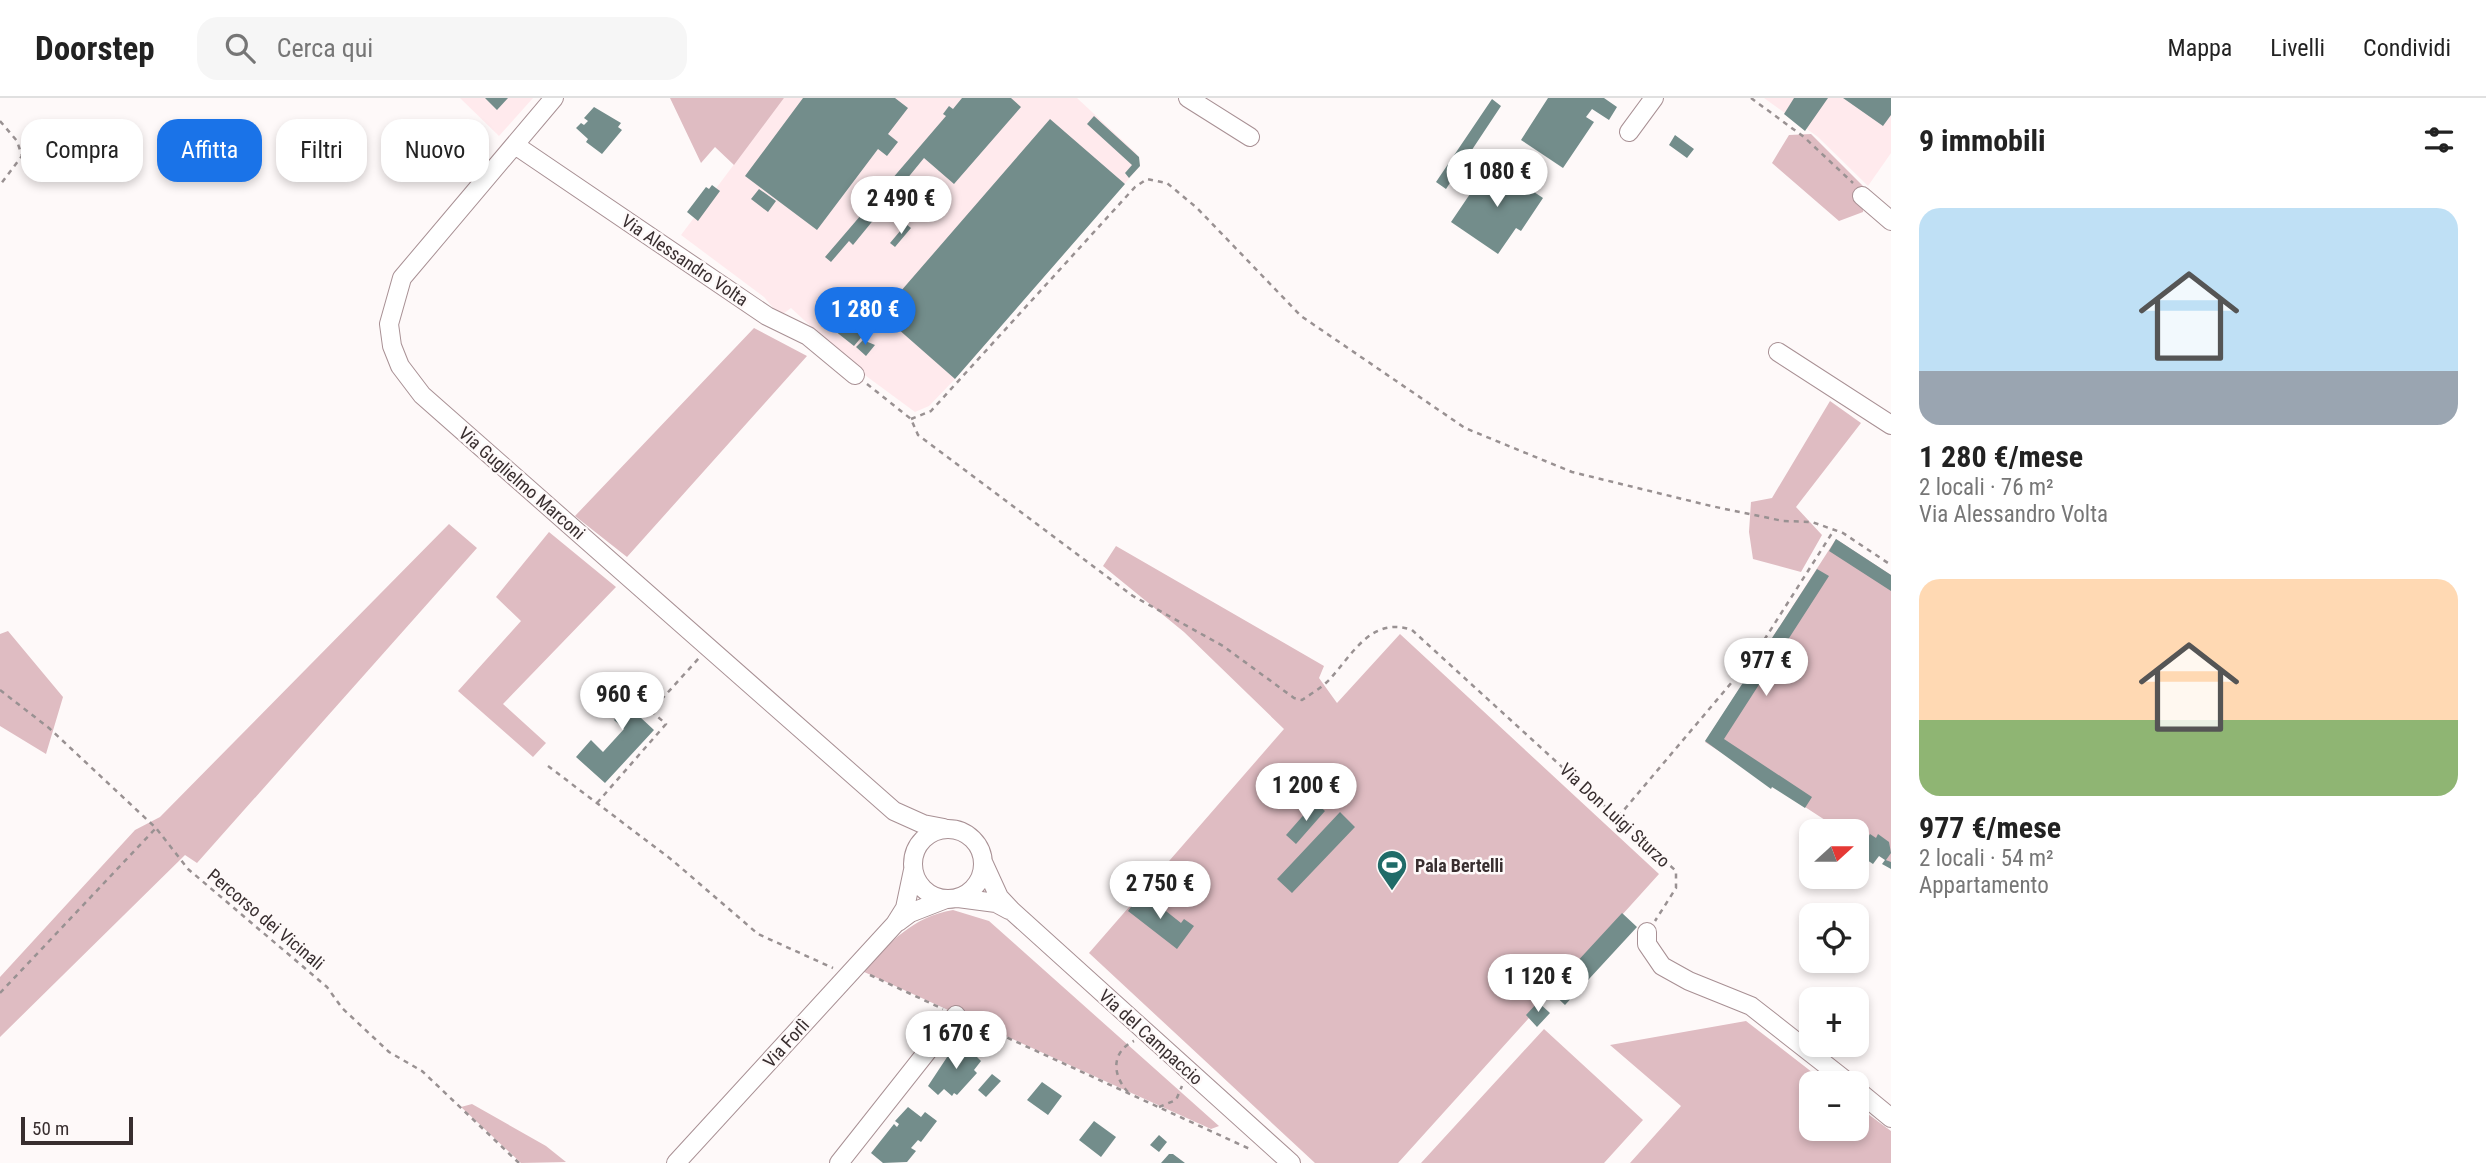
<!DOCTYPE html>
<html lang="it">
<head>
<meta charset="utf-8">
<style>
  :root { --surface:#fff; --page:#f6f6f6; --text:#222; --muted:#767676; --line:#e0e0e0; --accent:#1a73e8 }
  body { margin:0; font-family:"Roboto Condensed",sans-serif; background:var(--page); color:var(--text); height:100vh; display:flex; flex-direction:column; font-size:26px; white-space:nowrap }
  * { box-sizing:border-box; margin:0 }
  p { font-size:23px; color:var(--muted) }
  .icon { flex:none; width:38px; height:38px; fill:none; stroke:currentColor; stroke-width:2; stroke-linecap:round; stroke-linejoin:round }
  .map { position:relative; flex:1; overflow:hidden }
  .details { display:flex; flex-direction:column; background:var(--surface); width:595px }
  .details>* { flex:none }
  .guide { position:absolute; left:21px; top:21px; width:665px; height:63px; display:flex; gap:14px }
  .needle { width:46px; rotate:69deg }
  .controls { position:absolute; left:1799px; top:721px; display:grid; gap:14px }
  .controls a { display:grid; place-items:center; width:70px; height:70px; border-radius:14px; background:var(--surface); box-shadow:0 4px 10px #0003; font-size:35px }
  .scale { position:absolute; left:21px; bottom:18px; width:112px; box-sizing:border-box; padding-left:7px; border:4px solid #382e2f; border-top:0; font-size:19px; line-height:24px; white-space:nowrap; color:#382e2f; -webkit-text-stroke:5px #fef9f9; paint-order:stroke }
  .price { position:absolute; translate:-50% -60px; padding:0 16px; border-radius:24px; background:#fff; color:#222; font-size:23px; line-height:46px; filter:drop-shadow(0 2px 4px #0008) }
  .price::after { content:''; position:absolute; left:50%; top:42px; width:21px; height:16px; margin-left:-10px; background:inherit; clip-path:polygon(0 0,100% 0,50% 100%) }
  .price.active { background:var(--accent); color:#fff }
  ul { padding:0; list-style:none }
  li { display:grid; align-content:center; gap:14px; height:371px; padding:0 28px }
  li span { display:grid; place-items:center; height:217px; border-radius:21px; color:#555 }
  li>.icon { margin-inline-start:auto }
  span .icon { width:126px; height:126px; fill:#fffc; stroke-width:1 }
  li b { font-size:30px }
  h2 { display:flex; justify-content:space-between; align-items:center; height:84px; padding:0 28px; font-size:30px }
  .pill { padding:0 24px; border-radius:21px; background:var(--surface); box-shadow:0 4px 10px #0003; font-size:24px; line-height:63px }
  .pill.active { background:var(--accent); color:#fff }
  header { display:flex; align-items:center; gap:42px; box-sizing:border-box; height:98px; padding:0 35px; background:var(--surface); border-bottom:2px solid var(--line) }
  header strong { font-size:33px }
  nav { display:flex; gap:38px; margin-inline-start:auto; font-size:24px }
  .search { width:490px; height:63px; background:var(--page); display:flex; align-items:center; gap:18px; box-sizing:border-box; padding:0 24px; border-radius:21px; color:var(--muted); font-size:26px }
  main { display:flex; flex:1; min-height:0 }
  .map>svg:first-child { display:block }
  .built { fill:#ffeaed }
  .green { fill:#dfbcc2 }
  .building { fill:#738d8b }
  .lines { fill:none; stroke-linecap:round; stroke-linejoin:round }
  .minor-casing { stroke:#a89094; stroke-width:20 }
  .path { stroke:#999192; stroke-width:2.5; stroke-dasharray:5 5; stroke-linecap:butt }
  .minor { stroke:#fff; stroke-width:18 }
  .labels { text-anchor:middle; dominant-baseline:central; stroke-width:5; stroke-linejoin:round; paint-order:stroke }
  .street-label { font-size:18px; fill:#382e2f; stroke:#fef9f9 }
  .poi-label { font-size:18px; font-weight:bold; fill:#382e2f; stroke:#fef9f9; text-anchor:start }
</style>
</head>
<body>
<header>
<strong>Doorstep</strong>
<div class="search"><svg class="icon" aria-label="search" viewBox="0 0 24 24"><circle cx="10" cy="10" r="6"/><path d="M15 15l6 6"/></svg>Cerca qui</div>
<nav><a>Mappa</a><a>Livelli</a><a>Condividi</a></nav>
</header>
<main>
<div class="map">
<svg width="1891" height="1065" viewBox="0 0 1891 1065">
  <rect width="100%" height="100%" fill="#fef9f9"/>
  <path class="built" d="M460,0h73l-34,38z
    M784,0h293l59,55 4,13 -185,213 -26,27 -14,6 -57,-42 -67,-62 -11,8 -16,-19 -83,-62z
    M1764,0h127v55l-23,33 -50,-49z"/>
  <path class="green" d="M670,0h114l-50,67 -19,-18 -14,16z
    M1811,36l55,55 -3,23 -24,9 -67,-58 17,-28z
    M754,230l53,28 -180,201 -52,-41z
    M1830,303l31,22 -65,84 26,28 -21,37 -48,-13 -4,-27 2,-30 21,-4z
    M449,426l28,24 -280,315 -12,-8 -185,182v-60l135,-147 25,-13z
    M549,434l67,55 -113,117 43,39 -13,14 -75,-66 63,-70 -25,-24z
    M1836,441l55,36v288l-34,-22v-10h-15l-137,-89z
    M1116,448l208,120 -5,12 18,25 63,-69 259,240 -261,289h-83l-226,-210 195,-224 -100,-97 -81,-66z
    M8,533l55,66 -17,57 -46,-28v-92z
    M953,812l36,11 230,205 -8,3 -349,-158c28,-28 50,-54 91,-61z
    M1746,923l80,62h-15v46h46v-23l34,25v32h-261l51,-57 -71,-61z
    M1544,931l99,91 -39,43h-183z
    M472,1006l74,42 20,16 -45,1 -60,-56z"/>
  <path class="building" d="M485,0h23l-11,12z
    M803,0h92l13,10 -20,26 10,8 -11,14 -9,-7 -61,81 -72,-54z
    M962,0h49l10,9 -67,77 -30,-26 -71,87 -4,-4 -18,21 -6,-5 121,-141 -3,-2 6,-8 4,3z
    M1548,0h56l13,9 -8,13 -17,-11 -6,8 8,5 -31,46 -42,-28z
    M1794,0h34l-23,33 -21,-17z
    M1843,0h48v17l-8,11z
    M1492,1l9,7 -55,83 -10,-7z
    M594,9l27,16 -3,4 4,3 -20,24 -16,-12 2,-3 -12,-11 5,-5 3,2 4,-4 -4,-3z
    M1094,18l45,41 1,9 -11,12 -4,-5 7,-8 -45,-41z
    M1050,21l75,65 -170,195 -74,-65z
    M1675,37l19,14 -7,9 -18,-13z
    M1491,65l52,35 -22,33 -5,-3 -18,26 -47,-32z
    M712,87l8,6 -22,30 -11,-9 19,-25 3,2z
    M759,91l17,12 -8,11 -17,-13z
    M906,126l5,4 -16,19 -5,-4z
    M827,196l43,33 -16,19 -38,-30 6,-7 -5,-4z
    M863,242l12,5 -9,11 -10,-9z
    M1836,441l55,36v16l-62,-40z
    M1817,471l12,7 -105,163 88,58 -7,11 -33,-21 -1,2 -66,-48z
    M636,578l22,20 -18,21 14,13 -49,53 -29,-26 15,-17 12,12 21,-23 -10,-9 11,-13 -10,-8z
    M1315,704l10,9 -29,33 -10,-9z
    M1340,714l15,15 -63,66 -15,-14z
    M1870,736l6,4 2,-4 11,8 2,11 -5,7 5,2v7l-9,-5 3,-4 -6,-4 -6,8 -15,-10z
    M1142,794l39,31 3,-4 10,7 -17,23 -49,-38z
    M1622,815l15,14 -72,78 -15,-14z
    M1538,904l12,11 -13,14 -11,-12z
    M959,941l22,22 -7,9 3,3 -20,22 -3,-2 -2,3 -8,-7 -6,6 -10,-9z
    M992,976l9,7 -15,16 -8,-7z
    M1042,984l20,14 -14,19 -21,-15z
    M908,1009l13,10 4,-5 12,9 -16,21 -3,-2 -7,8 5,3 -9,11 -24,1 -12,-10 23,-29 3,3 2,-3 -4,-3z
    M1094,1023l22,16 -15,20 -22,-17z
    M1159,1037l8,7 -8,10 -9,-7z
    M1169,1056h4l12,9h-24z"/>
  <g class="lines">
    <g class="minor-casing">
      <path id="minor" d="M554,0l-152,180 -13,46 3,22 8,20 22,29 472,416 29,13 21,4
        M1188,0l62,39
        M1629,34l25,-34
        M515,47l252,171 41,20 47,39
        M1862,98l29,25
        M1778,254l113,73
        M913 766a35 35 0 1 1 70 0a35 35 0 1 1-70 0Z
        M983,764l16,35 13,14 279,252
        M958,800l38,5 13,7
        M898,824l12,-9 36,-14
        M1647,834v12l15,22 27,15 62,25 98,77
        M1857,992l34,28
        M676,1065l219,-239 10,-16 8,-38
        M839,1065l117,-148"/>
    </g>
    <path class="path" d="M1751,0l53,39 49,46
      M0,23l17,20 5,15 -22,29
      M867,286l44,35 7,16 215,161 90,50 71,52 8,2c9,-6 19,-12 27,-20 24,-26 42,-64 83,-50l264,241v17l-21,33
      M911,321l20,-8 204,-224 12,-8 20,4 30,25 104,108 164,112 107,44 139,34 72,15 29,1 31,11 48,32
      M0,592l49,38 107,100 32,41 139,118 15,21 47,44 33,19 97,92
      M548,668l124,94 86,74 75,34
      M597,705l69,-79 -15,-13 48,-53
      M1618,719l136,-161 80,-126
      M870,877l73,34
      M0,895l156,-165
      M971,923l281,129
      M1128,994c-16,-17 -17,-40 6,-51
      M1159,1009l17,-7 6,-14"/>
    <use href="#minor" class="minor"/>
  </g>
  <defs>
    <g id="stadium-pin" transform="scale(1.575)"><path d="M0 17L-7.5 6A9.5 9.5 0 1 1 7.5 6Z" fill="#206b68" stroke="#fef9f9"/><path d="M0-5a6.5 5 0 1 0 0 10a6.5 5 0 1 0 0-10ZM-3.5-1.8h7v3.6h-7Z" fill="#fff"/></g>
  </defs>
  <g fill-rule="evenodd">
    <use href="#stadium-pin" x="1392" y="767"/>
  </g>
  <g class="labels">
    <g class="street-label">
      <text transform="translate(685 162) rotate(34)">Via Alessandro Volta</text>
      <text transform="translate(522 385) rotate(41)">Via Guglielmo Marconi</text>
      <text transform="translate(1615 717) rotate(43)">Via Don Luigi Sturzo</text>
      <text transform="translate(266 821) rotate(40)">Percorso dei Vicinali</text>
      <text transform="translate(1151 939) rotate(42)">Via del Campaccio</text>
      <text transform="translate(786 945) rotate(-48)">Via Forlì</text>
    </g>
    <g class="poi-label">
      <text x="1415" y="767">Pala Bertelli</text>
    </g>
  </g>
</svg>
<div class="controls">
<a><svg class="needle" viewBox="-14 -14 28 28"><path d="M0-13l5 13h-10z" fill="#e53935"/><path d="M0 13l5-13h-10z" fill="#767676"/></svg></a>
<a><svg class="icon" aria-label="locate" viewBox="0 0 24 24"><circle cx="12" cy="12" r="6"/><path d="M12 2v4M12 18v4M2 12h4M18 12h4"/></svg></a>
<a>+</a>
<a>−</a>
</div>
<div class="scale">50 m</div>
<b class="price" style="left:1497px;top:111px">1 080 €</b>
<b class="price" style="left:901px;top:138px">2 490 €</b>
<b class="price active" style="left:865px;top:249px">1 280 €</b>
<b class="price" style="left:1766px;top:600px">977 €</b>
<b class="price" style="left:622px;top:634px">960 €</b>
<b class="price" style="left:1306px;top:725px">1 200 €</b>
<b class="price" style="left:1160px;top:823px">2 750 €</b>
<b class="price" style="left:1538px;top:916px">1 120 €</b>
<b class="price" style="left:956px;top:973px">1 670 €</b>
<div class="guide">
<a class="pill">Compra</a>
<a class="pill active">Affitta</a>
<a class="pill">Filtri</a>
<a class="pill">Nuovo</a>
</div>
</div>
<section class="details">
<h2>9 immobili<svg class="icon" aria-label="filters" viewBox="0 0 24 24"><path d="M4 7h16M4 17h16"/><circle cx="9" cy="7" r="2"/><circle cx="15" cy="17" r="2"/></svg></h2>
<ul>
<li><span style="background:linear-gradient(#bfe0f5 75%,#9aa5b1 0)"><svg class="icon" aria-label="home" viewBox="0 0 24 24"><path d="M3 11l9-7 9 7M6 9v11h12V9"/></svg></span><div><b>1 280 €/mese</b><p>2 locali · 76 m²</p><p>Via Alessandro Volta</p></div></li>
<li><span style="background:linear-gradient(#ffd9b3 65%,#8fb573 0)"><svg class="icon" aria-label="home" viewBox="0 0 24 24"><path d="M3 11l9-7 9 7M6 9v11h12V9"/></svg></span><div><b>977 €/mese</b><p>2 locali · 54 m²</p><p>Appartamento</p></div></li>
</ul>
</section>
</main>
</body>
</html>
